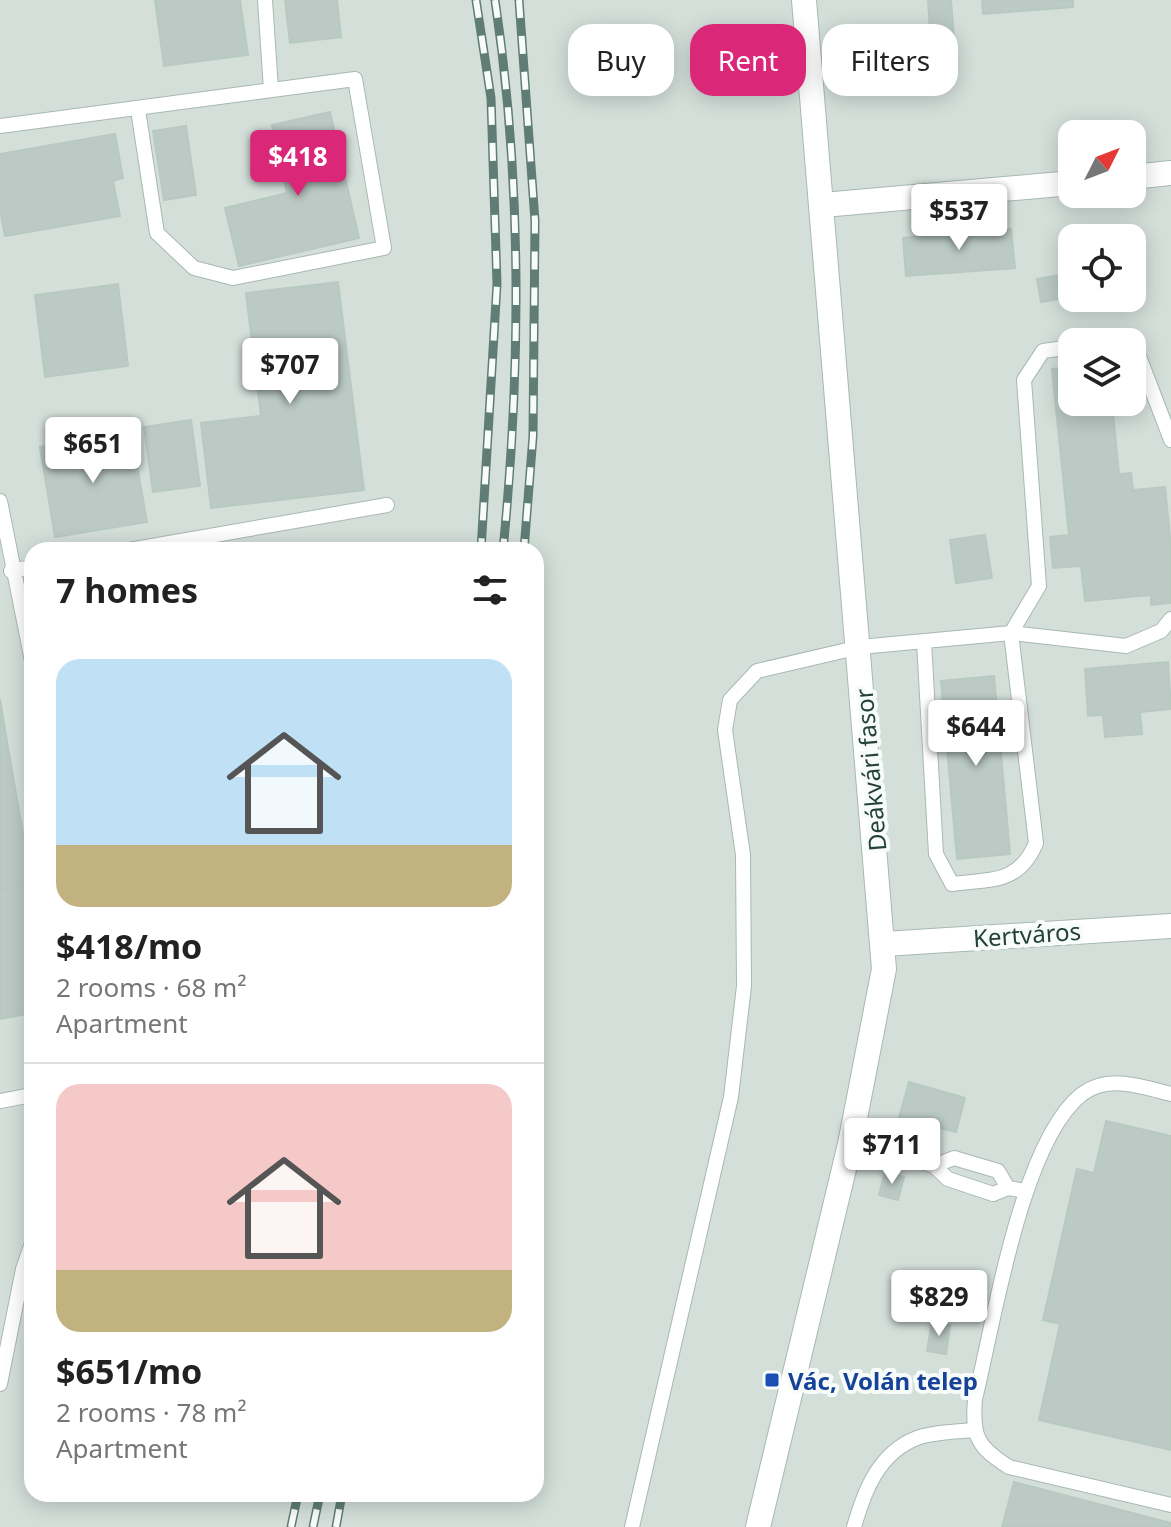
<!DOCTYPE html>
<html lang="en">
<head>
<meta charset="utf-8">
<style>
  :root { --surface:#fff; --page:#f2f2f2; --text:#222; --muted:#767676; --line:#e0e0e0; --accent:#db2777 }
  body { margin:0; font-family:"Noto Sans",sans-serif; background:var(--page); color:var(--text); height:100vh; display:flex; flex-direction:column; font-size:30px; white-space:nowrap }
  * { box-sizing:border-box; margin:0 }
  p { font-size:26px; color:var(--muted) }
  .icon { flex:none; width:44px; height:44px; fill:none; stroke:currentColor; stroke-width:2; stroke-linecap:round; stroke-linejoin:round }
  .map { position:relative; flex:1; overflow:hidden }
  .details { position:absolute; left:24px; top:542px; width:520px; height:960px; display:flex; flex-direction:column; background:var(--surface); border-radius:24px; box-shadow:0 4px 20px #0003 }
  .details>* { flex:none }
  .guide { position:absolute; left:568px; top:24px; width:482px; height:72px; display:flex; gap:16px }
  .needle { width:52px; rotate:48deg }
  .tools { position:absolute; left:1058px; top:120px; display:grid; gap:16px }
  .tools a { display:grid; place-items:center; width:88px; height:88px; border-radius:16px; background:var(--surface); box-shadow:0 4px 20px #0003; font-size:40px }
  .price { position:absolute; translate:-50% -68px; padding:0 18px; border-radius:8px; background:#fff; color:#222; font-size:26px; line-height:52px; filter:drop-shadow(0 2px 4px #0008) }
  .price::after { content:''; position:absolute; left:50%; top:48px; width:24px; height:18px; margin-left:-12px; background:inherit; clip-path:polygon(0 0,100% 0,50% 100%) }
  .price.active { background:var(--accent); color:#fff }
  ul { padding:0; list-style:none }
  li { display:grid; align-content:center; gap:16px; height:424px; padding:0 32px }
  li+li { border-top:2px solid var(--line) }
  li span { display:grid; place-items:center; height:248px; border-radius:24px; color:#555 }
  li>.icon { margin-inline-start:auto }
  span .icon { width:144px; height:144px; fill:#fffc; stroke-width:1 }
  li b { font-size:34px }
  h2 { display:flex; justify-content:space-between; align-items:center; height:96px; padding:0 32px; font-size:34px }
  .pill { padding:0 28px; border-radius:24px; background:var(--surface); box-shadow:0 4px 20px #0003; font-size:28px; line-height:72px }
  .pill.active { background:var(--accent); color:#fff }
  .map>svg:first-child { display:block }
  .built { fill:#d4dfda; fill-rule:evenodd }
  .building { fill:#bbcac4; stroke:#b8c9c2; stroke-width:2 }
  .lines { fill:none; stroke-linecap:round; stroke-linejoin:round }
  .service-casing { stroke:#a8b8b2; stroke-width:16 }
  .minor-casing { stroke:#a8b8b2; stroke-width:26 }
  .tertiary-casing { stroke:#a8b8b2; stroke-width:26 }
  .service { stroke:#fff; stroke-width:14 }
  .minor { stroke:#fff; stroke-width:24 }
  .tertiary { stroke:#fff; stroke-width:24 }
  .rail-casing { stroke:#5f7d75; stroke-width:9 }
  .rail { stroke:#f7fbf9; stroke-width:6; stroke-dasharray:18; stroke-linecap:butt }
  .transit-dot { fill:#1a4fb4; stroke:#f7fbf9; stroke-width:3 }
  .labels { text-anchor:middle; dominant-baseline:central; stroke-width:8; stroke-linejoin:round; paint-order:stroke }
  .street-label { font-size:24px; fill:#24423a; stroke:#f7fbf9 }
  .transit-label { font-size:24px; font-weight:bold; fill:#164399; stroke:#f7fbf9; text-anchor:start }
</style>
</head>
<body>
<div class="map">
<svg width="1171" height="1527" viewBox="0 0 1171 1527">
  <rect width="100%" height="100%" fill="#e6efeb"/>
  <path class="built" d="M0,0h1171v1527h-1171zM1072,134h60v60h-60zM1072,238h60v60h-60zM1072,342h60v60h-60zM32,550h504v944h-504z"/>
  <path class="building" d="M155,0h85l8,55 -84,11z
    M285,0h52l4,37 -51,6z
    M928,0h23l5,62 -24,2z
    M982,0h91v7l-90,7z
    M330,112l29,126 -120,28 -14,-58 62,-15 -15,-68z
    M186,126l10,69 -32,5 -11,-69z
    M115,134l8,44 -10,3 7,35 -115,20 -5,-26v-56z
    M999,228l12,1 4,39 -109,8 -3,-38z
    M1072,273v24l-31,5 -4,-23z
    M338,282l26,208 -153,18 -10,-85 60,-7 -15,-123z
    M118,284l10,82 -83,11 -10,-82z
    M1072,367v35h40l7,72 12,-1 2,17 32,-3 6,60v56l-20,2v-10l-66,6 -4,-35 -28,2 -3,-31 19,-2 -17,-166z
    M191,420l9,66 -47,6 -9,-65z
    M131,432l16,90 -92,15 -15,-90z
    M985,535l7,43 -36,5 -6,-43z
    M1168,662l3,47 -31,3 2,22 -37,3 -2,-22 -15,1 -3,-47z
    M994,676l16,178 -53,5 -16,-178z
    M0,699l9,55 -9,2z
    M9,754l23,130 -32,6v-134z
    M32,884v129l-32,6v-129z
    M909,1082l56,16 -9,34 -21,-5 -3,11 -36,-10z
    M1106,1121l65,15v314l-132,-30 21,-96 -17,-4 34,-151 17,4z
    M885,1172l19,5 -6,23 -19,-5z
    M932,1322l18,3 -4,29 -19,-3z
    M1014,1482l157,41v4h-169z"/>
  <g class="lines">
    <g class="service-casing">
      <path id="service" d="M265,0l6,90
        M0,126l355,-47 29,169 -151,30 -39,-10 -37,-35 -19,-123
        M1132,355l8,4 31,81
        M0,501l32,160
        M129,550l258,-45
        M11,571l21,-4
        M924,642l12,212 16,30c39,-5 67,0 84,-41l-25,-210 28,-47 -15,-206 19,-29 29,-4
        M1171,1094c-28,-7 -62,-20 -89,0 -61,48 -88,229 -107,305 -3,37 2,48 34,68l162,38
        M0,1101l32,-6
        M850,1144l40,7 44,15 14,13 45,15 15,-6 18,3
        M934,1166l20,-8 44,13 10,17
        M0,1384l23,-115 9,-26
        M632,1527l99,-430 13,-111 -1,-131 -18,-125 5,-30 27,-29 103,-24 151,-14 115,13 35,-15 10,-12
        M854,1527c10,-35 24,-74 63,-89 16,-6 38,-6 56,-8"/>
    </g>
    <g class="minor-casing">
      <path id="minor" d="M1132,177l39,-4
        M823,205l249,-22
        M884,944l287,-18"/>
    </g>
    <g class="tertiary-casing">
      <path id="tertiary" d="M758,1527l92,-383 34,-175 -80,-969"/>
    </g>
    <use href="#service" class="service"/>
    <use href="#minor" class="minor"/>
    <use href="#tertiary" class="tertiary"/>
    <g class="rail-casing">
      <path id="rail" d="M476,0l15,98 6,186 -16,266
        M495,0c27,180 26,368 8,550
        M519,0l16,221 -2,215 -9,114
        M291,1527l7,-33
        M313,1527l7,-33
        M336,1527l6,-33"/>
    </g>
    <use href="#rail" class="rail"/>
  </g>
  <rect class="transit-dot" x="764" y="1372" width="16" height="16" rx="4"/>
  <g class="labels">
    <g class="street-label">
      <text transform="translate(870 770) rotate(-95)">Deákvári fasor</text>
      <text transform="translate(1027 934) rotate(-4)">Kertváros</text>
    </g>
    <g class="transit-label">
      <text x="788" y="1380">Vác, Volán telep</text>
    </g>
  </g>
</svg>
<div class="tools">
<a><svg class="needle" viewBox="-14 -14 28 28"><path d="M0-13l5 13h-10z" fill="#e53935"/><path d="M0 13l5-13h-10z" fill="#767676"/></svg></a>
<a><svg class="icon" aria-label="locate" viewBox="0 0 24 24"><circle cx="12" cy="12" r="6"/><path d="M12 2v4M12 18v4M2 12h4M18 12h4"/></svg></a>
<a><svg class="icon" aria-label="layers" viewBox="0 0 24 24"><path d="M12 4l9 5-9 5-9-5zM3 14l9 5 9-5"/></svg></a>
</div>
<b class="price active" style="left:298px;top:198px">$418</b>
<b class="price" style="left:959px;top:252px">$537</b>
<b class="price" style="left:290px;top:406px">$707</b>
<b class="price" style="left:93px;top:485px">$651</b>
<b class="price" style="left:976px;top:768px">$644</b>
<b class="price" style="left:892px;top:1186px">$711</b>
<b class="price" style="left:939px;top:1338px">$829</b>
<div class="guide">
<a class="pill">Buy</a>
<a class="pill active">Rent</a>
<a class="pill">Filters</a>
</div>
<section class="details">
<h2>7 homes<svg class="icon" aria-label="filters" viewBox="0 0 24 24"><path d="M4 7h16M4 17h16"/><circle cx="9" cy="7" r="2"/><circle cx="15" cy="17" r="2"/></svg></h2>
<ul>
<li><span style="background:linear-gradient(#bfe0f5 75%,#c2b280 0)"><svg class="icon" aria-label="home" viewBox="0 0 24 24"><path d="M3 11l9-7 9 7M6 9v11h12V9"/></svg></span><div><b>$418/mo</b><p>2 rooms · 68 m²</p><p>Apartment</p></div></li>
<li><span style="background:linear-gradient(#f6c9c9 75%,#c2b280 0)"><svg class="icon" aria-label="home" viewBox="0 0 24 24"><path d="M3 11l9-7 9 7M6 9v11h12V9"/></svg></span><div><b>$651/mo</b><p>2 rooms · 78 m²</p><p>Apartment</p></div></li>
</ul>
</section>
</div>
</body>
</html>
